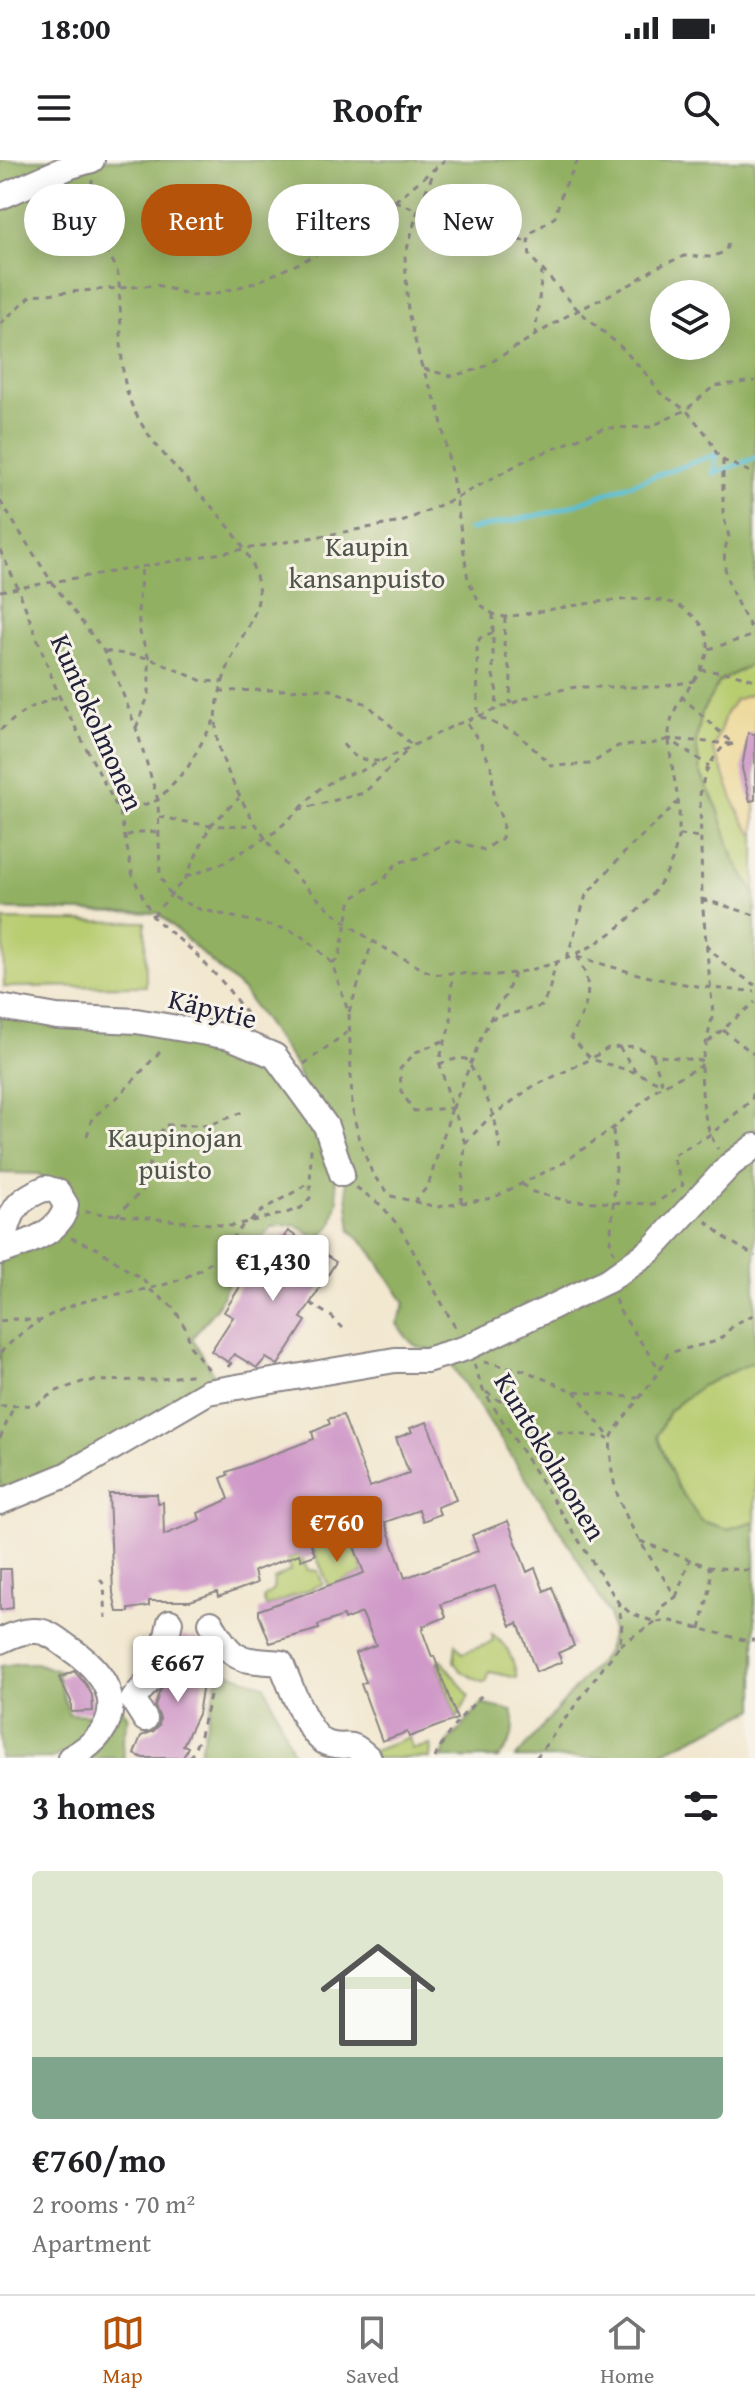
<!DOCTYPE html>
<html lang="en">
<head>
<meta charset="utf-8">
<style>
  :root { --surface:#fff; --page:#f6f6f6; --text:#202124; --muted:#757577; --line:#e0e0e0; --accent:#b45309 }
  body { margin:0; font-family:"Gentium Book Plus",serif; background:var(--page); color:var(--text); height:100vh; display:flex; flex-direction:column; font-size:30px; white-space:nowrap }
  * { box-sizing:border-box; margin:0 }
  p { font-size:26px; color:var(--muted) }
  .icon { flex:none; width:44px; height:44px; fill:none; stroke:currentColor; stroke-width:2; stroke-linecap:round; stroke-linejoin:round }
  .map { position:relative; height:1598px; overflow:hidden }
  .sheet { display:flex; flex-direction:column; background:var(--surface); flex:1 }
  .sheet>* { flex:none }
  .top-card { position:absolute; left:24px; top:24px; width:708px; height:72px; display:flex; gap:16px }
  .buttons { position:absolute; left:650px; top:120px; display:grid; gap:16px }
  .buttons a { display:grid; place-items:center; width:80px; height:80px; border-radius:50%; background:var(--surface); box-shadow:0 4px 20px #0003; font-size:40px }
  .price { position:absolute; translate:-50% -68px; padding:0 18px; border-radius:8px; background:#fff; color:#222; font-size:26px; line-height:52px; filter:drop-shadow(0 2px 4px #0008) }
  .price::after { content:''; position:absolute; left:50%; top:48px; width:24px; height:18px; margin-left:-12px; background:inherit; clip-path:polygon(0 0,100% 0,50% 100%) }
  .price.current { background:var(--accent); color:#fff }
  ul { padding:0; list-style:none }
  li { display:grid; align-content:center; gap:16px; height:424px; padding:0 32px }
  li+li { border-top:2px solid var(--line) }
  li span { display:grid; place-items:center; height:248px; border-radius:8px; color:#555 }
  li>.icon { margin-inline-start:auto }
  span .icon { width:144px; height:144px; fill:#fffc; stroke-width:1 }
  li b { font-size:34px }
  h2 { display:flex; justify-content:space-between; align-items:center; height:96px; padding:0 32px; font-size:34px }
  .pill { padding:0 28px; border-radius:36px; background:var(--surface); box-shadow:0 4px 20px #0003; font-size:28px; line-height:72px }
  .pill.current { background:var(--accent); color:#fff }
  .status { display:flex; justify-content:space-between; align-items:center; height:56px; padding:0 40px; background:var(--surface); direction:ltr }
  .status svg { height:22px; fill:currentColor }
  header { display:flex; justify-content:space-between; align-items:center; height:104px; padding:0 32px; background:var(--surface); font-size:36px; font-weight:700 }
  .tabs { display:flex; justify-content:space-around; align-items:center; height:112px; border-top:2px solid var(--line); background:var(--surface); font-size:22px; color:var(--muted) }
  .tabs a { display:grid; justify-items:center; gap:4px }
  .tabs .current { color:var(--accent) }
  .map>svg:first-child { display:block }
  .green { fill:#b8cc70; stroke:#6d7756; stroke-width:2 }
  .forest { fill:#92b062; stroke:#5a694e; stroke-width:2; fill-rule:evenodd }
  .sand { fill:#eeda9e; stroke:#887e6c; stroke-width:2 }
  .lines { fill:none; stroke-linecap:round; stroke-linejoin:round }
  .stream { stroke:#57bed4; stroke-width:5 }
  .building { fill:#cf98c8 }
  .minor-casing { stroke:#8a8485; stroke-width:28 }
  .path { stroke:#8a8485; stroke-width:3; stroke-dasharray:6 6; stroke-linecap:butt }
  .minor { stroke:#fff; stroke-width:24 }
  .labels { text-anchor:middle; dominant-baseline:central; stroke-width:6; stroke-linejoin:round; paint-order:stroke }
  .park-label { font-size:28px; fill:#4f554b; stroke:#f7f3e8 }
  .street-label { font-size:28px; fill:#22223b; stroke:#f7f3e8 }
</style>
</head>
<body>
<div class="status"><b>18:00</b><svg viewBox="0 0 49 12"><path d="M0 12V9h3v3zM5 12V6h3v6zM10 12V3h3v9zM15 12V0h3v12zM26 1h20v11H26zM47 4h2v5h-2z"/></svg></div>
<header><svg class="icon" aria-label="menu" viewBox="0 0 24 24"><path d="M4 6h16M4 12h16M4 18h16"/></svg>Roofr<svg class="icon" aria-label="search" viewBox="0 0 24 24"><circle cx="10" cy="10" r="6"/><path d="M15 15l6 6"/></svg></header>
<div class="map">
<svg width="755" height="1598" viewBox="0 0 755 1598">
  <rect width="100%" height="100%" fill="#f7f3e8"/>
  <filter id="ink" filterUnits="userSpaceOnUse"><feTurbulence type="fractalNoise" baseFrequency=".0125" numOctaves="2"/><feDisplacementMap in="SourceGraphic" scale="16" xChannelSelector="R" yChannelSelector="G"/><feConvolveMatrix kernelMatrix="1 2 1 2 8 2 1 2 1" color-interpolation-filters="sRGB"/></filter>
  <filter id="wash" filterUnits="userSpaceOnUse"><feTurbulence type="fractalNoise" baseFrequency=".006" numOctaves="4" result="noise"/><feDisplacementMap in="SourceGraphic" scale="32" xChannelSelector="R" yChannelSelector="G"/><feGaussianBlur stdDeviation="1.8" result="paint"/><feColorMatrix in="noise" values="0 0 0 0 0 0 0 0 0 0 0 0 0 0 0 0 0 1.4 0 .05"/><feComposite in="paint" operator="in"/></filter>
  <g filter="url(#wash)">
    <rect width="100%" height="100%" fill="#f2e7cf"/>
    <path class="green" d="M755,502v231l-21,-34 -16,-50 -18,-37 -4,-30 6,-30 17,-30z
      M3,760l142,2 1,64 -142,1z
      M755,1201v160l-27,8 -27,-8 -90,-91 80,77 -14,-21 -20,-50 12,-25 32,-25z
      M345,1372l5,4 14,37 -35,13 -18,-42z
      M299,1394l9,16 10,1 5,13 -57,23 -3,-9 10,-8 1,-11 16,-8 -3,-12z
      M492,1474c15,10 22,26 25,44l-27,-6 -4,10h-5l-21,-12 -6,-8 2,-18 7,9 30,-11z
      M441,1499l28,37 -12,23 -20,-57z
      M409,1577l3,12 19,-4 -1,13h-56l-6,-5z"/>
    <path class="forest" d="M0,0h755v502l-36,20 -17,30 -6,30 4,30 18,37 16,50 21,34v468l-54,25 -32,25 -12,25 20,50 24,35 27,8 27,-8v188l-104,49h-136l92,-106 5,-21 -3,-17 -42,-73 -125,-191c-25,2 -32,-6 -45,-26l8,-21 -36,-55 -18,-17 -6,-56 -52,-113 -50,-71 -85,-78 -158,-4zM664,134h52v52h-52z
      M0,856l143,11 120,29 52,62 20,62 3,19 -6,26 -14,14c-23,-14 -17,-16 -47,-13l-9,13 -18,9 -27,59 -25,31 27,45 -219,116v-241l70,-45 -31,-39 -39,-1z
      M20,1503h16l25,9 -4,3 12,39 25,1 4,6 -28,29 -18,8h-52v-92z
      M220,1510l45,15 29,70 33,3h-129z
      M482,1544l30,7c6,15 -2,37 -14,47h-57l6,-14z
      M121,1546l7,11 -5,23 1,18h-36z"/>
    <path class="sand" d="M755,533v143c-25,-27 -24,-55 -42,-85l13,-38 9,-13z"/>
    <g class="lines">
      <path class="stream" d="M469,370l84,-18 164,-58 -4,20 42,-16"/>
    </g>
    <g id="blocks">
      <path class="building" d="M748,573l7,1v66l-5,1 -8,-33z
        M288,1071l48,31 -35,56 5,3 -28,44 -12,-7 -9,10 -23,-14 -6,8 -17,-11 22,-34 -9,-5 38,-60 9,6z
        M343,1255l27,72 39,-14 -13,-35 16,-6 -2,-4 17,-6 29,78 -19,7 3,7 -17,7 -4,-11 -34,12 20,56 73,-27 -6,-16 36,-14 19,51 8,-4 9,23 8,-4 22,59 -16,7 4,9 -26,10 -18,-49 -7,3 -16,-40 -54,18 5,13 -23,9 1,3 -2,1 10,27 2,-1 23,63 -48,18 -2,-5 -25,9 -21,-57 5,-2 -11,-29 21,-8 -14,-32 -18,7 -1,-4 -25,9 1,4 -49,14 -11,-28v-5l105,-37 -14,-37 -3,1 -2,-5 -34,12 4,11 -14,5 -2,-6 -45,17 3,12 -39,14 -1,-5 -27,9h-41v5l-20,3v3h-12l-4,-19 -4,-99h48l1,9 5,-1 1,33 36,-15 -2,-7 31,-14 -8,-21 7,-3 -1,-3 87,-33 -2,-7 18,-8 -2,-5z
        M0,1409h11l2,39 -13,2z
        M182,1476l16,3 -2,9 14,3 -3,11h4l-3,17 -4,-1 -6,36 -15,31 5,2 -5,11h-40l-9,-4 7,-18 13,-5 5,-6 1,-7 -5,-11 4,-14 13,-19z
        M74,1511l12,13 6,11 1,16 -22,1v-11l-12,-23z"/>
    </g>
  </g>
  <g filter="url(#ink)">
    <use href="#blocks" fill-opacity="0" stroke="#8a8485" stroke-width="2"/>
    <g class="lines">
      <g class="minor-casing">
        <path id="minor" d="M0,37l71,-31 21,-6
          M0,847l57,10 79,4 94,16 45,19 51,70 16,48
          M46,1028l12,4 8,13c-4,29 -43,39 -66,47 12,-36 8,-49 46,-64z
          M0,1342l66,-27 142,-83 187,-32h31l40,-12 143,-68 42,-30 79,-85 25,-19
          M211,1463c23,40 26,36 70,40 9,20 26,75 48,81 23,6 17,-7 40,14
          M0,1481c11,-5 23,-11 36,-10 13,0 23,10 33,17 51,34 59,78 1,110
          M145,1559l-12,-19c6,-10 16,-17 22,-26 9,-14 11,-35 15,-52"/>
      </g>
      <path class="path" d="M578,0l-16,32 -7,25 -22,15 -5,9 2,15 49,55 42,36 27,29 12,17 26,17 21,25 10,19 6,6 32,14
        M92,20c0,24 1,44 11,66 4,8 10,14 13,22 4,10 3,23 4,34 2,35 -2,76 14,108 28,60 108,108 123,170 6,26 -7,42 -18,63 -18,34 -31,76 -17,114 32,85 101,162 183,202 9,5 20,13 30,15 6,1 11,-1 17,-1 14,0 28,3 42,2 36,-2 74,-14 104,-33 30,-19 66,-52 76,-88 14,-44 -4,-75 -5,-117 -1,-34 29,-52 38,-83 3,-11 0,-22 -7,-31 -7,-8 -18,-17 -27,-20 -45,-12 -122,8 -168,14l-12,-3 -12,-9 -13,-25 -12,-82 -17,-89 -18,-45 -13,-52 -3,-56 13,-46 17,-41
        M423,38h33l62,42 8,1
        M395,41l22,9
        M0,164l32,-29 125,-10 33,10 24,-1 40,-11 50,-22 38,-23 53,-37 50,-41
        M535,176l7,-64
        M424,209l27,7 29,-7 85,-52 66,-33 26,-17 27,-11 28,1 14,-6 3,-13
        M723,300v54l6,23c-15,33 10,69 26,98
        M0,341l51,80 52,69 16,34 17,44 22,72 2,76 11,20 28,13 91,21 18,10 24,23 17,51 3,92 7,34 14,35 18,21 46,11 56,-9 70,-35 50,-35 44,-39 44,-23 12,-52 -11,-115 -2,-104 5,-22 10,-17 8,-9 10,-3
        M0,390l18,38 41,108 61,117 13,64 20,40 42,36 30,32 28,38
        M0,431l402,-69 54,-24 70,-38 78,-32 46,-1 36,-17 28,-24 41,-5
        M493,454v61l4,17 -1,18
        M505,457l-1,32 7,25 -1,30
        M493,472l-13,6 -3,6 1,72 40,18 34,32 39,-2 27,-18 33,-2 18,-5
        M709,489l46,-14
        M105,491l44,7 53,23 22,1
        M700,510l31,3 24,7
        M219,531l109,-2 39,15 46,42
        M681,536l52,48 -64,-5 40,27
        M136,568l13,-34v-36l-9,-25 -2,-21 4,-46
        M0,570l27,-21 32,-13
        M343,584c11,15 18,16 36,17
        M300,649l19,-20 22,-13 20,-5 94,-46 79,-30 42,-8h82l36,-6
        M120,653l38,-13 30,-33 27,-48
        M159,657l51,9 44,-1
        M679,675l22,2
        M127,676l9,-4h22
        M186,717l37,-14 52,-31 25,-23 64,-16 46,-45
        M702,739l53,16
        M153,756l33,-39 24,-51 29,-28
        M706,784l19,21 30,20
        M577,796c19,33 10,50 -6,81l20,22 46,14 25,11
        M577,796c61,20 114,33 178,35
        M567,798l19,-63 40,-44 54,-51
        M332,803l7,-5 12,-59 34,-21 12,-15 20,-5 36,-18 31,10 18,-12 1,-16 -8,-19 -4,-37 -10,-22 -15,-22
        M349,852l23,-69
        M490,859l52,-13 7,-15 7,-29
        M723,870l32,25
        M443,881l-27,11 -16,17 1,22 13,20 38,-3
        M708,882l47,-40
        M619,887l18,26
        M653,895l9,29
        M304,904l45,-33
        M439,904l20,-6 7,1c18,28 32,60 34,93
        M701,906c1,29 1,58 17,83
        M613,970l3,39 -6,75 4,9
        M87,976l5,-18 28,-23 44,-48
        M465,983l24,-25 43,-31 59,-28 17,-11 27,-2 18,9 49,6
        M522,1024l11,8 35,9 86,3 29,-19 -11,-29 39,-22 41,-34 3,-17
        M356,1027l26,19 19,23 55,100
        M414,1042l14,-16 24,-78 -13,-47 12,-39 1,-49
        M461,1043l4,-60 -12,-36 28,-69 15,-31 9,-10 10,-25
        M85,1052l146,14 55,-13 15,-5 9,-10 1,-51
        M116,1056l28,-27 7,-33 13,-31h46l35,-14
        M250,1061c18,-18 40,-24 59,-39
        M706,1061l22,19 27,16
        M71,1078l27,11 34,24 11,5 6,11 25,19 13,23 3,15 20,25
        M615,1139l4,11 41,60
        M310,1143l22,14 11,11
        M0,1161l14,-2 24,2
        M0,1193c25,-26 55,-44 90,-53 39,-10 84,-10 118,-36 14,-10 25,-28 37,-41
        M484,1202l39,8 50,21 65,7
        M474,1204l9,26 135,212 12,11 25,9 16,-1 73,19h11
        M228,1207l7,-10
        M574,1231l36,47
        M486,1232l25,16 23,21 75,9
        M0,1246l36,-1 18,-13 31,-11 70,-1 41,-6
        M0,1278l13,-30
        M640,1381l69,26 46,4
        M100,1419l4,6 2,33
        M676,1437l14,-38
        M700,1469l11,-44 -2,-18
        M620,1485l35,-23 6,-15 15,-10c-26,-42 -64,-87 -65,-139 0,-8 -2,-16 2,-24 17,-28 43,-51 55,-81l50,-12 17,-17 20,-10
        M190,1598l9,-19 18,-71
        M435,1598c11,-26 30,-45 49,-65
        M536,1598l84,-113 2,-21 -4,-22"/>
      <use href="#minor" class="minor"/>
    </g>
  </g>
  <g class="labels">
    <g class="park-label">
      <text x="367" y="385">Kaupin<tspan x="367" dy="32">kansanpuisto</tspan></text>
      <text x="175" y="976">Kaupinojan<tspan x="175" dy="32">puisto</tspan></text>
    </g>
    <g class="street-label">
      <text transform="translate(98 562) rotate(66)">Kuntokolmonen</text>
      <text transform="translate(213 848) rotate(14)">Käpytie</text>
      <text transform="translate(551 1296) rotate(59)">Kuntokolmonen</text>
    </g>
  </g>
</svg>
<div class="buttons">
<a><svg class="icon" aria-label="layers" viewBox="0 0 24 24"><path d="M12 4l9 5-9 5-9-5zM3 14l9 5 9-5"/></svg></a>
</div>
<b class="price" style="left:273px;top:1143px">€1,430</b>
<b class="price current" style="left:337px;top:1404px">€760</b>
<b class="price" style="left:178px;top:1544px">€667</b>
<div class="top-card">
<a class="pill">Buy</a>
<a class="pill current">Rent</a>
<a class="pill">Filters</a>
<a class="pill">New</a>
</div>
</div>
<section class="sheet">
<h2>3 homes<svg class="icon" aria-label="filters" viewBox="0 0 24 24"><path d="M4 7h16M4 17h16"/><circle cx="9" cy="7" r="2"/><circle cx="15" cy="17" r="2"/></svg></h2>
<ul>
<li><span style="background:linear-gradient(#dfe7d0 75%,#7fa58c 0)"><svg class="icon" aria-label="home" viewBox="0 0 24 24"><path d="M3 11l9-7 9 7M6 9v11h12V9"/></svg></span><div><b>€760/mo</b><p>2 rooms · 70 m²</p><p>Apartment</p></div></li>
</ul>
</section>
<nav class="tabs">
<a class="current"><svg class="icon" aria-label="map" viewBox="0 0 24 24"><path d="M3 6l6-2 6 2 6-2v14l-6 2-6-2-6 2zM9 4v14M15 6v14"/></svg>Map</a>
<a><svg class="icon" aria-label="saved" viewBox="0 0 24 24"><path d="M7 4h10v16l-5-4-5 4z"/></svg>Saved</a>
<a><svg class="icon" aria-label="home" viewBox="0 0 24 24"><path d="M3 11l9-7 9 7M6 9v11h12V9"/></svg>Home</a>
</nav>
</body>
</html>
